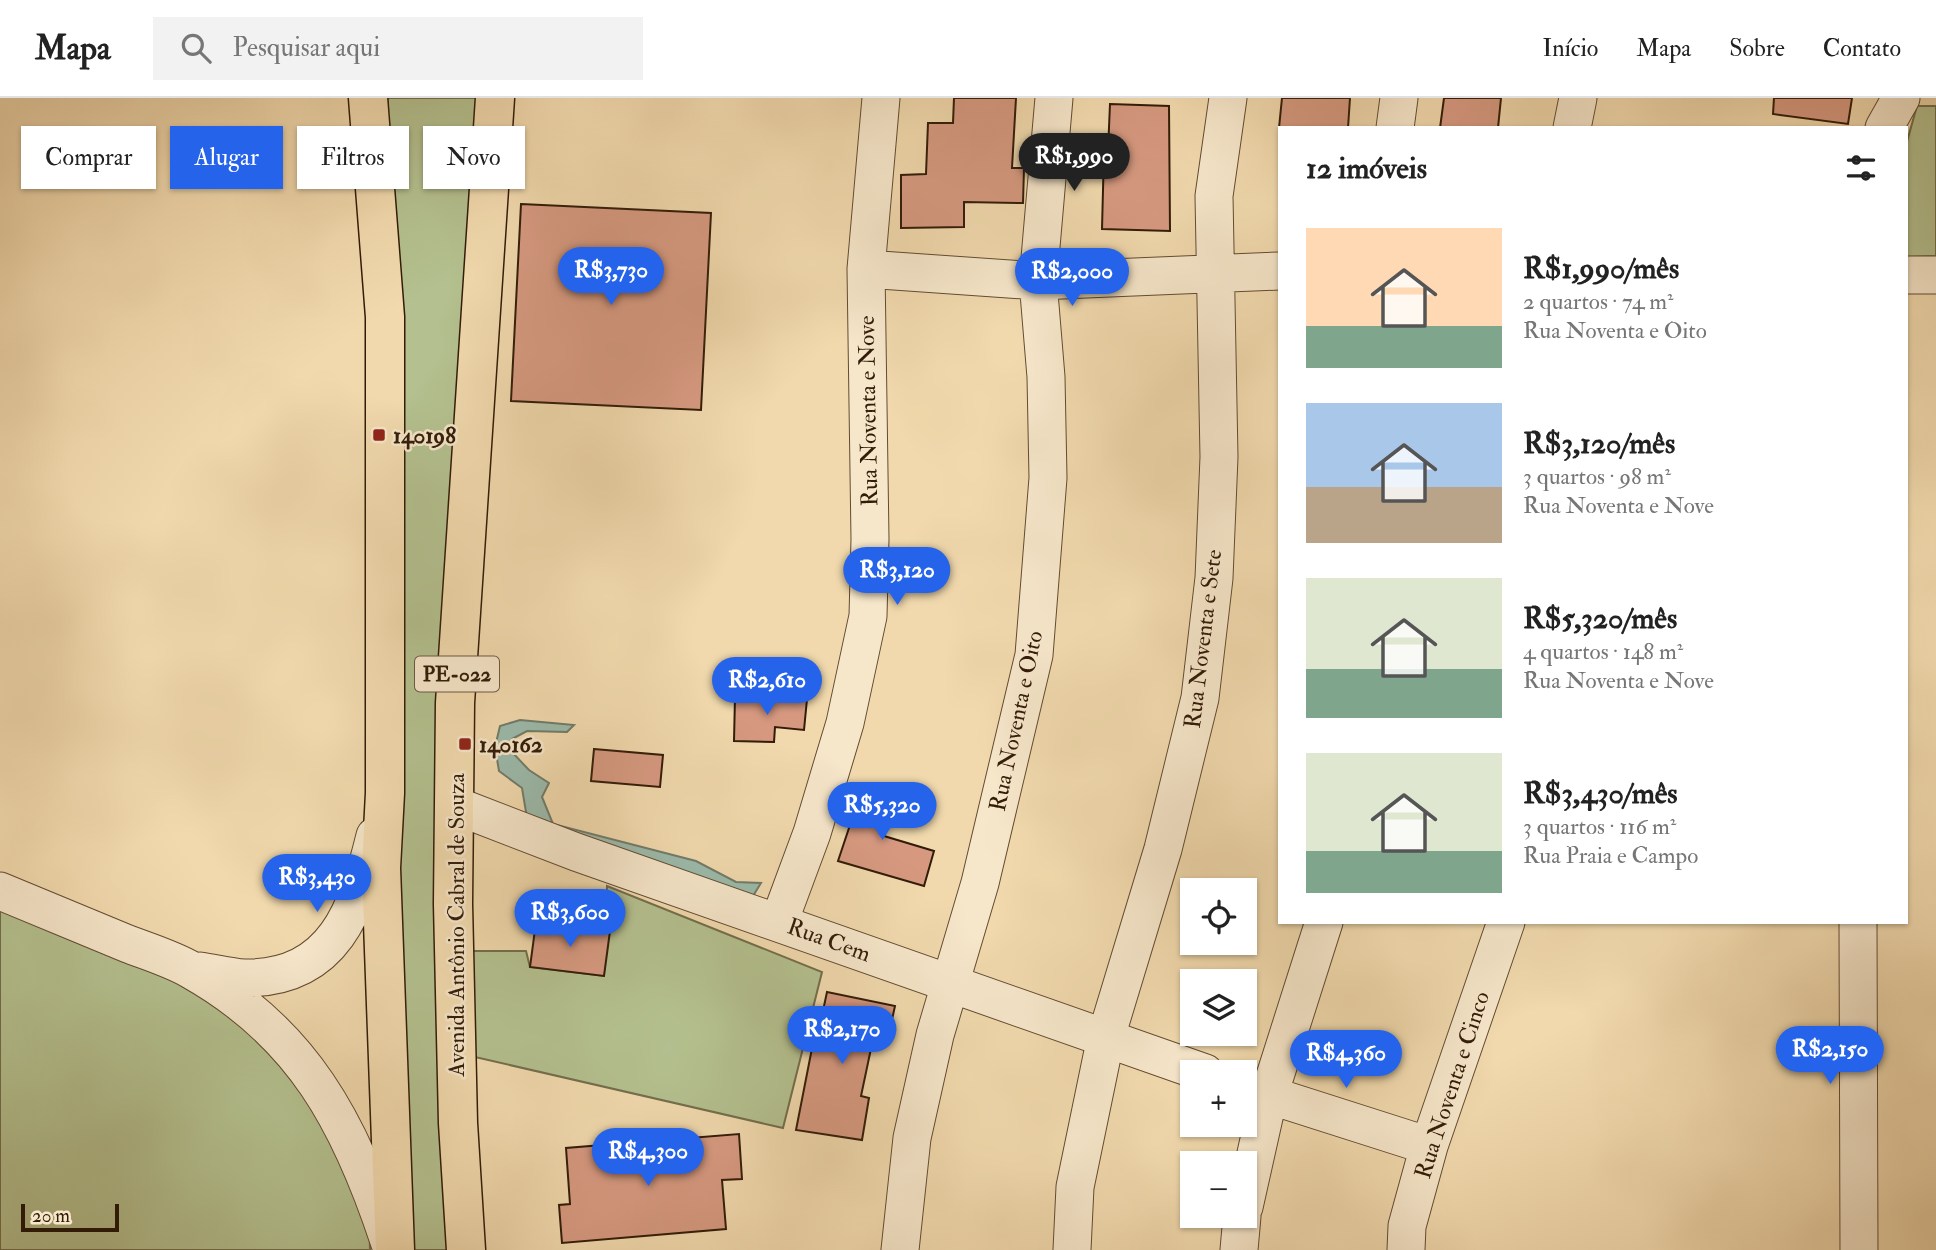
<!DOCTYPE html>
<html lang="pt">
<head>
<meta charset="utf-8">
<style>
  :root { --surface:#fff; --page:#f2f2f2; --text:#222; --muted:#767676; --line:#e0e0e0; --accent:#2563eb }
  body { margin:0; font-family:"IM FELL Double Pica",serif; background:var(--page); color:var(--text); height:100vh; display:flex; flex-direction:column; font-size:26px; white-space:nowrap }
  * { box-sizing:border-box; margin:0 }
  p { font-size:23px; color:var(--muted) }
  .icon { flex:none; width:38px; height:38px; fill:none; stroke:currentColor; stroke-width:2; stroke-linecap:round; stroke-linejoin:round }
  .map { position:relative; flex:1; overflow:hidden }
  .panel { position:absolute; left:1278px; top:28px; width:630px; height:798px; display:flex; flex-direction:column; background:var(--surface); border-radius:0px; box-shadow:0 2px 5px #0004 }
  .panel>* { flex:none }
  .hud { position:absolute; left:21px; top:28px; width:665px; height:63px; display:flex; gap:14px }
  .tools { position:absolute; left:1180px; top:780px; display:grid; gap:14px }
  .tools a { display:grid; place-items:center; width:77px; height:77px; border-radius:0px; background:var(--surface); box-shadow:0 2px 5px #0004; font-size:35px }
  .scale { position:absolute; left:21px; bottom:18px; width:98px; box-sizing:border-box; padding-left:7px; border:4px solid #321c08; border-top:0; font-size:19px; line-height:24px; white-space:nowrap; color:#321c08; -webkit-text-stroke:5px #f6e6ca; paint-order:stroke }
  .price { position:absolute; translate:-50% -60px; padding:0 16px; border-radius:24px; background:var(--accent); color:#fff; font-size:23px; line-height:46px; filter:drop-shadow(0 2px 4px #0008) }
  .price::after { content:''; position:absolute; left:50%; top:42px; width:21px; height:16px; margin-left:-10px; background:inherit; clip-path:polygon(0 0,100% 0,50% 100%) }
  .price.selected { background:#222; color:#fff }
  ul { padding:0; list-style:none }
  li { display:flex; align-items:center; gap:21px; height:175px; padding:0 28px }
  li span { display:grid; place-items:center; flex:none; width:196px; height:140px; border-radius:0px; color:#555 }
  li>.icon { margin-inline-start:auto }
  span .icon { width:84px; height:84px; fill:#fffc; stroke-width:1 }
  li b { font-size:30px }
  h2 { display:flex; justify-content:space-between; align-items:center; height:84px; padding:0 28px; font-size:30px }
  .chip { padding:0 24px; border-radius:0px; background:var(--surface); box-shadow:0 2px 5px #0004; font-size:24px; line-height:63px }
  .chip.selected { background:var(--accent); color:#fff }
  header { display:flex; align-items:center; gap:42px; box-sizing:border-box; height:98px; padding:0 35px; background:var(--surface); border-bottom:2px solid var(--line) }
  header strong { font-size:33px }
  nav { display:flex; gap:38px; margin-inline-start:auto; font-size:24px }
  .search { width:490px; height:63px; background:var(--page); display:flex; align-items:center; gap:18px; box-sizing:border-box; padding:0 24px; border-radius:0px; color:var(--muted); font-size:26px }
  .map>svg:first-child { display:block }
  .green { fill:#b4c08f; stroke:#736e4c; stroke-width:2 }
  .water { fill:#9bbaab; stroke:#717b6a; stroke-width:2 }
  .building { fill:#d69980; stroke:#321c08; stroke-width:2 }
  .lines { fill:none; stroke-linecap:round; stroke-linejoin:round }
  .minor-casing { stroke:#624b31; stroke-width:39 }
  .highway-casing { stroke:#321c08; stroke-width:41 }
  .minor { stroke:#f6e6ca; stroke-width:37 }
  .highway { stroke:#f1d9ad; stroke-width:38 }
  .poi-dot { fill:#8f2418; stroke:#f6e6ca; stroke-width:2.5 }
  .labels { text-anchor:middle; dominant-baseline:central; stroke-width:5; stroke-linejoin:round; paint-order:stroke }
  .shield { fill:#f6e6ca; stroke:#6d5942; stroke-width:2 }
  .shield-label { font-size:21px; font-weight:bold; fill:#321c08 }
  .street-label { font-size:23px; fill:#321c08; stroke:#f6e6ca }
  .poi-label { font-size:23px; font-weight:bold; fill:#321c08; stroke:#f6e6ca; text-anchor:start }
</style>
</head>
<body>
<header>
<strong>Mapa</strong>
<div class="search"><svg class="icon" aria-label="search" viewBox="0 0 24 24"><circle cx="10" cy="10" r="6"/><path d="M15 15l6 6"/></svg>Pesquisar aqui</div>
<nav><a>Início</a><a>Mapa</a><a>Sobre</a><a>Contato</a></nav>
</header>
<div class="map">
<svg width="1936" height="1152" viewBox="0 0 1936 1152">
  <rect width="100%" height="100%" fill="#f1d9ad"/>
  <filter id="stains"><feTurbulence type="fractalNoise" baseFrequency=".00286" numOctaves="4"/><feColorMatrix values="0 0 0 0 .2 0 0 0 0 .09 0 0 0 0 .02 0 0 0 .5 -.17"/></filter>
  <radialGradient id="worn" r=".72"><stop offset=".6" stop-color="#630" stop-opacity="0"/><stop offset="1" stop-color="#630" stop-opacity=".3"/></radialGradient>
  <path class="green" d="M388,0h90l-21,853h69l4,16 74,9 3,-90 215,86 -39,156 -321,-74 9,196h-72l-11,-200z
    M1917,8h19v150l-30,1v-112z
    M0,796l256,123 113,184 1,49h-370z"/>
  <path class="water" d="M520,622l54,5 -7,7 -40,-1 -15,8 -2,11 19,20 20,13 -7,14 11,27 143,37 40,21 25,1 -8,13 -226,-78 -5,-30 -23,-17 -4,-24 5,-21z"/>
  <path class="building" d="M954,0h62l-4,70h12l-1,35 -59,-1v25l-63,1v-53l25,-1 2,-51h25z
    M1282,0h68l-2,30h-69z
    M1444,0h57l-3,30h-58z
    M1774,0h78l-4,26 -75,-10z
    M1110,6l59,2 1,125 -68,-2 2,-78h4z
    M521,106l190,9 -10,197 -190,-9z
    M735,599l72,2 -3,31 -29,-3 -1,15 -40,-1z
    M594,651l69,6 -3,32 -69,-6z
    M863,688l33,10 -12,40 50,15 -10,35 -86,-25z
    M536,824l74,9 -6,45 -74,-9z
    M827,894l68,14 -8,36 -14,-3 -12,57 8,2 -7,42 -66,-10 18,-92 3,1z
    M739,1036l3,45 -20,1 4,49 -164,14 -3,-38 11,-1 -4,-56z"/>
  <g class="lines">
    <g class="minor-casing">
      <path id="minor" d="M1395,30l4,-30
        M1572,30l6,-30
        M1884,30l17,-30
        M866,171l172,12 241,-10
        M1906,177h30
        M454,707l122,47 629,221
        M0,793c43,18 85,35 128,53 21,8 44,15 63,26 112,63 159,153 198,271
        M779,824l33,-89 33,-110 23,-107 2,-77 -4,-270 15,-171
        M1858,824l1,328
        M200,873c14,2 30,6 44,7 91,1 113,-69 131,-142
        M1244,989l185,59
        M1244,1109l25,-112 55,-173
        M900,1152l12,-112 23,-103 45,-152 54,-228 14,-177 -2,-101 -8,-96 16,-183
        M1072,1152l3,-63 31,-150 57,-188 37,-151 14,-120 5,-121 -5,-261 14,-98
        M1239,1152l3,-34
        M1406,1152l1,-24 22,-80 77,-224"/>
    </g>
    <g class="highway-casing">
      <path id="highway" d="M368,0l17,219v476l-4,75 14,382
        M466,1152l-8,-127 -5,-219 2,-201 40,-605"/>
    </g>
    <use href="#minor" class="minor"/>
    <use href="#highway" class="highway"/>
  </g>
  <g class="poi-dot">
    <rect x="372" y="330" width="14" height="14" rx="3.5"/>
    <rect x="458" y="639" width="14" height="14" rx="3.5"/>
  </g>
  <g class="labels">
    <rect class="shield" x="415" y="558.5" width="84" height="35" rx="5"/>
    <g class="shield-label">
      <text x="457" y="576">PE-022</text>
    </g>
    <g class="street-label">
      <text transform="translate(868 313) rotate(-91)">Rua Noventa e Nove</text>
      <text transform="translate(1203 541) rotate(-83)">Rua Noventa e Sete</text>
      <text transform="translate(1016 623) rotate(-78)">Rua Noventa e Oito</text>
      <text transform="translate(456 827) rotate(-90)">Avenida Antônio Cabral de Souza</text>
      <text transform="translate(829 842) rotate(20)">Rua Cem</text>
      <text transform="translate(1452 987) rotate(-72)">Rua Noventa e Cinco</text>
    </g>
    <g class="poi-label">
      <text x="393" y="337">140198</text>
      <text x="479" y="646">140162</text>
    </g>
  </g>
  <rect width="100%" height="100%" filter="url(#stains)"/>
  <rect width="100%" height="100%" fill="url(#worn)"/>
</svg>
<div class="tools">
<a><svg class="icon" aria-label="locate" viewBox="0 0 24 24"><circle cx="12" cy="12" r="6"/><path d="M12 2v4M12 18v4M2 12h4M18 12h4"/></svg></a>
<a><svg class="icon" aria-label="layers" viewBox="0 0 24 24"><path d="M12 4l9 5-9 5-9-5zM3 14l9 5 9-5"/></svg></a>
<a>+</a>
<a>−</a>
</div>
<div class="scale">20 m</div>
<b class="price selected" style="left:1074px;top:95px">R$1,990</b>
<b class="price" style="left:611px;top:209px">R$3,730</b>
<b class="price" style="left:1072px;top:210px">R$2,000</b>
<b class="price" style="left:897px;top:509px">R$3,120</b>
<b class="price" style="left:767px;top:619px">R$2,610</b>
<b class="price" style="left:882px;top:744px">R$5,320</b>
<b class="price" style="left:317px;top:816px">R$3,430</b>
<b class="price" style="left:570px;top:851px">R$3,600</b>
<b class="price" style="left:842px;top:968px">R$2,170</b>
<b class="price" style="left:1830px;top:988px">R$2,150</b>
<b class="price" style="left:1346px;top:992px">R$4,360</b>
<b class="price" style="left:648px;top:1090px">R$4,300</b>
<div class="hud">
<a class="chip">Comprar</a>
<a class="chip selected">Alugar</a>
<a class="chip">Filtros</a>
<a class="chip">Novo</a>
</div>
<section class="panel">
<h2>12 imóveis<svg class="icon" aria-label="filters" viewBox="0 0 24 24"><path d="M4 7h16M4 17h16"/><circle cx="9" cy="7" r="2"/><circle cx="15" cy="17" r="2"/></svg></h2>
<ul>
<li><span style="background:linear-gradient(#ffd9b3 70%,#7fa58c 0)"><svg class="icon" aria-label="home" viewBox="0 0 24 24"><path d="M3 11l9-7 9 7M6 9v11h12V9"/></svg></span><div><b>R$1,990/mês</b><p>2 quartos · 74 m²</p><p>Rua Noventa e Oito</p></div></li>
<li><span style="background:linear-gradient(#a9c7e8 60%,#b9a48a 0)"><svg class="icon" aria-label="home" viewBox="0 0 24 24"><path d="M3 11l9-7 9 7M6 9v11h12V9"/></svg></span><div><b>R$3,120/mês</b><p>3 quartos · 98 m²</p><p>Rua Noventa e Nove</p></div></li>
<li><span style="background:linear-gradient(#dfe7d0 65%,#7fa58c 0)"><svg class="icon" aria-label="home" viewBox="0 0 24 24"><path d="M3 11l9-7 9 7M6 9v11h12V9"/></svg></span><div><b>R$5,320/mês</b><p>4 quartos · 148 m²</p><p>Rua Noventa e Nove</p></div></li>
<li><span style="background:linear-gradient(#dfe7d0 70%,#7fa58c 0)"><svg class="icon" aria-label="home" viewBox="0 0 24 24"><path d="M3 11l9-7 9 7M6 9v11h12V9"/></svg></span><div><b>R$3,430/mês</b><p>3 quartos · 116 m²</p><p>Rua Praia e Campo</p></div></li>
</ul>
</section>
</div>
</body>
</html>
